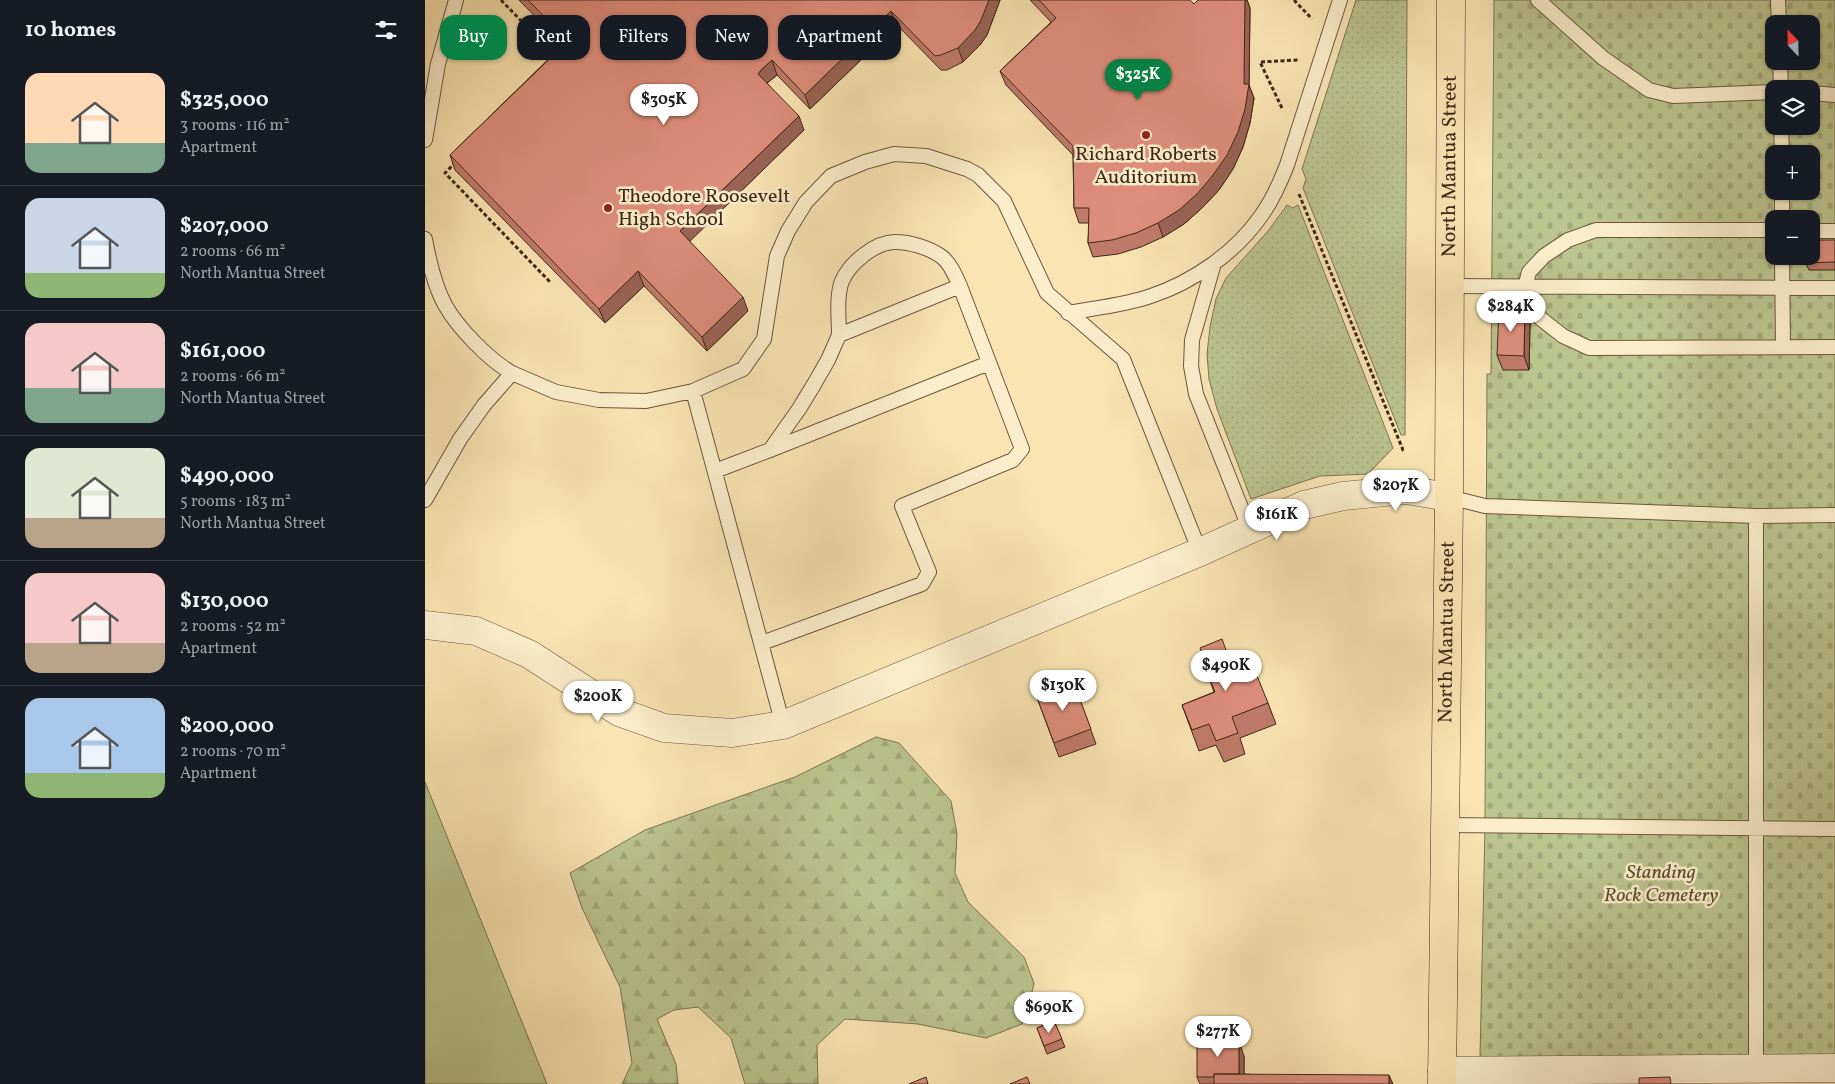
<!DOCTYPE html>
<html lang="en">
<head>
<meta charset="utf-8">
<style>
  :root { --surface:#171b24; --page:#20242c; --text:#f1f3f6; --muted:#9ea1a6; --line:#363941; --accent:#0b8043 }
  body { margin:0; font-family:Vollkorn,serif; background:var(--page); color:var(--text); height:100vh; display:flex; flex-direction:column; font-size:19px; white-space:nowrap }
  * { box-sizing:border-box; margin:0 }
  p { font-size:16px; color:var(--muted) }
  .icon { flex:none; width:28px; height:28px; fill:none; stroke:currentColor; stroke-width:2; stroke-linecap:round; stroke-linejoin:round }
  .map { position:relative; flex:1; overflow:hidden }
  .drawer { display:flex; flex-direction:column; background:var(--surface); width:425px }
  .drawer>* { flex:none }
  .guide { position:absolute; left:15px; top:15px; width:475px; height:45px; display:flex; gap:10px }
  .needle { width:32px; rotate:338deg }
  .controls { position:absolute; left:1340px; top:15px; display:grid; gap:10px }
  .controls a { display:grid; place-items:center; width:55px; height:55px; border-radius:10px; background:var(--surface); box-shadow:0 1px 4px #0004; font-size:25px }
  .price { position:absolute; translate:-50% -42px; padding:0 11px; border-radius:18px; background:#fff; color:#222; font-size:16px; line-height:32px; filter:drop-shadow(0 1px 2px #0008) }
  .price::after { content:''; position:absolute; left:50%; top:30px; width:15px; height:11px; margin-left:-8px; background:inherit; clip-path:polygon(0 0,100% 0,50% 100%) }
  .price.on { background:var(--accent); color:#fff }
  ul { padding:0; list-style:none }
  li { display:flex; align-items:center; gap:15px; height:125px; padding:0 25px }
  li+li { border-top:1px solid var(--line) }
  li span { display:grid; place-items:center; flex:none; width:140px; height:100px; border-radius:15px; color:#555 }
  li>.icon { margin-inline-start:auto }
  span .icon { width:60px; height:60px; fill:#fffc; stroke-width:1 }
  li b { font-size:21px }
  h2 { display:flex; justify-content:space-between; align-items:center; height:60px; padding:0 25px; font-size:21px }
  .chip { padding:0 18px; border-radius:15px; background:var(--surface); box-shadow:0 1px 4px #0004; font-size:18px; line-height:45px }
  .chip.on { background:var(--accent); color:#fff }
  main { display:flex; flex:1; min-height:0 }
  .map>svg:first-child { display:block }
  .grass { fill:url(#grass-dots); stroke:#7c7652 }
  .forest { fill:url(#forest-firs); stroke:#7c7652 }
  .cemetery { fill:url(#cemetery-stones); stroke:#7c7652; fill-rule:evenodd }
  .green { fill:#bbc58e; stroke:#7c7652 }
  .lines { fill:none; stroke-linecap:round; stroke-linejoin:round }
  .lane-casing { stroke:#6c563d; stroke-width:16 }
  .street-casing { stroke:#6c563d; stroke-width:29 }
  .primary-casing { stroke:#3c2716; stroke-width:29 }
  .path { stroke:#3c2716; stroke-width:3; stroke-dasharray:4 2.5; stroke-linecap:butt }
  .lane { stroke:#fceecd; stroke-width:14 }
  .street { stroke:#fceecd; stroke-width:28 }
  .primary { stroke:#fae5b2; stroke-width:28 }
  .wall { fill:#bf7a6b; stroke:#3c2716 }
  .shaded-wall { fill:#9b6357; stroke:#3c2716 }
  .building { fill:#de8e7c; stroke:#3c2716 }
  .poi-dot { fill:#8f2418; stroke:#fceecd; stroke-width:2 }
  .labels { text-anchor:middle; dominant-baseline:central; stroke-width:5; stroke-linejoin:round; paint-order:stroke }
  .poi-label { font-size:20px; fill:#3c2716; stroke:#fceecd }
  .street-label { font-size:20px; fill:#3c2716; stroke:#fceecd }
  .park-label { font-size:20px; font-style:italic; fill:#5c4e34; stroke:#fceecd }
</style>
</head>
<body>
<main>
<section class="drawer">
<h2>10 homes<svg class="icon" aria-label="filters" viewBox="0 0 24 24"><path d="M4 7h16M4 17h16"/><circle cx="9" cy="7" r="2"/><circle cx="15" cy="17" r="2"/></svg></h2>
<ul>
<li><span style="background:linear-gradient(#ffd9b3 70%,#7fa58c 0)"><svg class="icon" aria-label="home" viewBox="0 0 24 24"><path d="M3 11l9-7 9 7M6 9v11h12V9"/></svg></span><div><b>$325,000</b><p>3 rooms · 116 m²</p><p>Apartment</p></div></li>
<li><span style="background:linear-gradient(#c9d6e8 75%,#8fb573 0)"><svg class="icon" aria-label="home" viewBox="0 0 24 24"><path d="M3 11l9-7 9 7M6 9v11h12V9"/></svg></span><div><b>$207,000</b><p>2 rooms · 66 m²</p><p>North Mantua Street</p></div></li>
<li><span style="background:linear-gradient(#f6c9c9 65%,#7fa58c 0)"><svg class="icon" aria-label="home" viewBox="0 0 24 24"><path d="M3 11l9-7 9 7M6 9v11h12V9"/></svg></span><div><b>$161,000</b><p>2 rooms · 66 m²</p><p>North Mantua Street</p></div></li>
<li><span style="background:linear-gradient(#dfe7d0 70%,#b9a48a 0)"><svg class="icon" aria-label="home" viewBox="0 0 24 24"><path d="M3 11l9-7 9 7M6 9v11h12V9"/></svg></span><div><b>$490,000</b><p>5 rooms · 183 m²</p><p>North Mantua Street</p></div></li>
<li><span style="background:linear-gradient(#f6c9c9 70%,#b9a48a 0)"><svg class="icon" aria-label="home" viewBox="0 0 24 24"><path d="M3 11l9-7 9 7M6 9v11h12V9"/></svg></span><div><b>$130,000</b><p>2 rooms · 52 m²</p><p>Apartment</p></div></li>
<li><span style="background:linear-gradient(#a9c7e8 75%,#8fb573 0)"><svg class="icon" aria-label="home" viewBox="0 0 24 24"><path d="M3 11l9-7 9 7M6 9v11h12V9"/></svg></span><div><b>$200,000</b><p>2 rooms · 70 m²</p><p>Apartment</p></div></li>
</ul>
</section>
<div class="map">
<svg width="1410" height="1084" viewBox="0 0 1410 1084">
  <defs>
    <pattern id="grass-dots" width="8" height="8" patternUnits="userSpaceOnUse" patternTransform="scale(1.25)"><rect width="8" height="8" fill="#bbc58e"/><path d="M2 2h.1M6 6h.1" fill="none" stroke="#a2a97a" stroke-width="1.8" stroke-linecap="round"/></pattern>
    <pattern id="forest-firs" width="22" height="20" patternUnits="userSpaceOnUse" patternTransform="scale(1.25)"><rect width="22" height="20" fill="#bbc58e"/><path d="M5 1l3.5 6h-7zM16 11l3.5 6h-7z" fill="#a2a97a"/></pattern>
    <pattern id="cemetery-stones" width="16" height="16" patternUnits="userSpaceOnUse" patternTransform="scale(1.25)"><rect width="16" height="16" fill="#bbc58e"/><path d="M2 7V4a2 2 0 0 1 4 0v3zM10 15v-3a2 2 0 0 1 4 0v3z" fill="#a2a97a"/></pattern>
  </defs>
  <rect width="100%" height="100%" fill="#fae5b2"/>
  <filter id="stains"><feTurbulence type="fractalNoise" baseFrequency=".004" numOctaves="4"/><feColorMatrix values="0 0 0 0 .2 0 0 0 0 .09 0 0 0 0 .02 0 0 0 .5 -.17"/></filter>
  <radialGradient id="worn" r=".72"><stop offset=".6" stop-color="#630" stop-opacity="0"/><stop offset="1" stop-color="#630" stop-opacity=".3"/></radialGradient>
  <path class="grass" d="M931,0h51l-2,435h-4l-98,-247 3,-9 -4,-10z
    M862,205l6,3 5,-3 95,243 -25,26 -48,2 -69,23 -34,-90 -8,-30 -2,-25 3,-27 6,-28 10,-21 42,-47z"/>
  <path class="forest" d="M451,737l23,6 52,58 6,33 -2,39 13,29 56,55 10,26 -4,18 -8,23 -36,14 -68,-14 -73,-5 -28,26 1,39h-73l-14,-46 -33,-31 -24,3 -17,9 19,45 2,20h-56l10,-21 -12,-76 -38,-79 -12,-35 75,-43 150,-53z"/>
  <path class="cemetery" d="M1069,0h341v1068l-355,-10 5,-232 2,-452h4zM1349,24h37v37h-37zM1349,89h37v37h-37zM1349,154h37v37h-37zM1349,219h37v37h-37z"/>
  <path class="green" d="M0,782l122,302h-122z"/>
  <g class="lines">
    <g class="lane-casing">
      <path id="lane" d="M1113,0l65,58 46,32 24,6 101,-4
        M1353,0l1,24
        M1355,61l1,28
        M1386,93l24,2
        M1356,126l1,28
        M0,140l13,-76 18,-64
        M1357,191v28
        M1349,230h-178l-28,10 -24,16 -15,16 -4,15 4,13 11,18 23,18 26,12 246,-1
        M1386,231h24
        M0,239c4,22 9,46 20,66 13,23 44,55 67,68l-28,32 -24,34 -35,61
        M1357,256l1,91
        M789,263l-22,77 -1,26 5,28 54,136
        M1026,286l384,2
        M643,313c27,-5 57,-8 83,-17 42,-14 84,-43 110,-80 11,-15 19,-33 26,-51l53,-165
        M87,373l44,19 43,8 47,1 47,-10 50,-22 21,-30 13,-83 11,-25 18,-29 25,-26 34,-14 29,-8 32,2 41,13 11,6 26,26 43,92 76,66 77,193
        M268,391l90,334
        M345,450l219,-87
        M290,471l55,-21 29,-41 14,-23 15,-26 11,-25
        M1024,497l36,9 271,10 79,-1
        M1331,516v552
        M337,643l160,-59 7,-12 -27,-66 111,-46 9,-11 -62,-163c-4,-9 -10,-23 -18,-29 -12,-9 -32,-15 -47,-15 -20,0 -45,21 -53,39 -6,16 -3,37 -3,54l121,-49
        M1021,825l389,4"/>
    </g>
    <g class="street-casing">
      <path id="street" d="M0,625l51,6 53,23 90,58 45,16 68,5 51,-8 417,-173 104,-47 39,-9 63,-6 43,7
        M1017,1071l393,-3"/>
    </g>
    <g class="primary-casing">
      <g id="primary">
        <path id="s1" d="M1017,1084l7,-587 2,-497"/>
      </g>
    </g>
    <path class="path" d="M76,0l56,58
      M869,0l18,19
      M857,108l-22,-46 38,-2
      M31,162l-11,11 105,109
      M874,194l104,256 3,1"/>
    <use href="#lane" class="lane"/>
    <use href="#street" class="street"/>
    <use href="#primary" class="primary"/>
  </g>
  <path class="wall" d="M94,0h481l-13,35 -7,10 -17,17 -16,8h-6l-44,-45 -87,84 -33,-34 -10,8 37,47 -115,111 59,70 -41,40 -63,-65 -39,37 -150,-153 -5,-15 113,-110z
    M605,0h160l4,4 4,-4h49l3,8 -1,77 5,13 -4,25 -7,24 -10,22 -14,21 -17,18 -18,16 -21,13 -22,10 -23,7 -25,3 -5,-14 1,-20h-10l-5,-15 -1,-53 -67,-70 -6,-14 51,-49z
    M1410,240v30h-26l-3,-7z
    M1105,324l-1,46h-26l-6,-15z
    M804,658l39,45 8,21 -36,14 5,16 -21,8 -8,-17 -17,6 -17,-46 32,-13 -9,-25z
    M648,681l23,63 -37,13 -23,-62z
    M629,1021l11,26 -18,7 -10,-26z
    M819,1056v18l149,10h-193l-3,-7z"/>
  <path class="shaded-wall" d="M564,0h11l-13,35 -7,10 -17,17 -5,-14z
    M820,0h2l3,8 -1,77 5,13 -4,25 -7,24 -10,22 -14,21 -17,18 -18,16 -21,13 -5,-14z
    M466,11l6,14 -87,84 -5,-14z
    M347,60l5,15 -11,9 -8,-10 3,-4z
    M374,116l5,14 -119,116 -5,-15z
    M213,271l6,15 -39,37 -6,-14z
    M318,297l5,14 -41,40 -5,-14z
    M1100,310l5,14 -1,46 -5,-14z
    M814,1041l5,15v28h-5z
    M964,1075l4,9h-4z"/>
  <path class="building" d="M103,0h461l-8,20 -6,10 -17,18 -17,7 -6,1 -44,-45 -86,84 -33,-35 -11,10 -3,4 41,42 -119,115 63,66 -41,40 -64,-66 -39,38 -149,-154 118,-114z
    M614,0h151l4,4 4,-4h47l-1,84h5l-4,25 -7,23 -11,23 -14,20 -16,19 -18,16 -21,13 -22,10 -24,7 -24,3 1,-35h-15l-1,-62 -73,-75 56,-53z
    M1386,240h24v22l-29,1v-7h5z
    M1074,309l26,1 -1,46 -27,-1z
    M797,639l7,19 18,-7 21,52 -36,14 6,16 -22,8 -7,-17 -17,6 -10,-25 33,-13 -10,-25 2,-1 -7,-18z
    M648,681l18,48 -37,14 -18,-48z
    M629,1021l8,18 -18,7 -7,-18z
    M772,1041h42v33h-25v3h-17z
    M789,1074l175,1v9h-175z
    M501,1077l2,7h-19z
    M602,1077l3,7h-20z
    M1245,1077l1,7h-32v-6z"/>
  <g class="poi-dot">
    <circle cx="721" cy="135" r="5"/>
    <circle cx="183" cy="208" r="5"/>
  </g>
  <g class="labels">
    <g class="poi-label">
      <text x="721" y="155">Richard Roberts<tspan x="721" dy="23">Auditorium</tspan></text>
      <text x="193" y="197" text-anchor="start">Theodore Roosevelt<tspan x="193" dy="23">High School</tspan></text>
    </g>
    <g class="street-label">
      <text stroke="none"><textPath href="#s1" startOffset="918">North Mantua Street</textPath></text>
      <text stroke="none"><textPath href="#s1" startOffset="452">North Mantua Street</textPath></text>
    </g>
    <g class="park-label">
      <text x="1236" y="873">Standing<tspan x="1236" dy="23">Rock Cemetery</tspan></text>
    </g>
  </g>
  <rect width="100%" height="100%" filter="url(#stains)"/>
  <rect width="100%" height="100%" fill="url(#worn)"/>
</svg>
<div class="controls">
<a><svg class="needle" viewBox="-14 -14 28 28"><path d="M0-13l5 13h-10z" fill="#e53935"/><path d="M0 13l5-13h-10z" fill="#9ea1a6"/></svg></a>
<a><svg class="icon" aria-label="layers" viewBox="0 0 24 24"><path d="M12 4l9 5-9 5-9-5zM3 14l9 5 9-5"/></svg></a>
<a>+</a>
<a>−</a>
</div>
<b class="price on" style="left:713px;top:101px">$325K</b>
<b class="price" style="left:239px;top:126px">$305K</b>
<b class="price" style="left:1086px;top:333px">$284K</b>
<b class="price" style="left:971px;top:512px">$207K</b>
<b class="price" style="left:852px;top:541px">$161K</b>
<b class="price" style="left:801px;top:692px">$490K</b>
<b class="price" style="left:638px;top:712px">$130K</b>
<b class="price" style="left:173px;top:723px">$200K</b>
<b class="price" style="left:624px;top:1034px">$690K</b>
<b class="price" style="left:793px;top:1058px">$277K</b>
<div class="guide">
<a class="chip on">Buy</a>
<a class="chip">Rent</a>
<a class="chip">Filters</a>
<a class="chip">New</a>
<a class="chip">Apartment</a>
</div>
</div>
</main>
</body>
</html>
